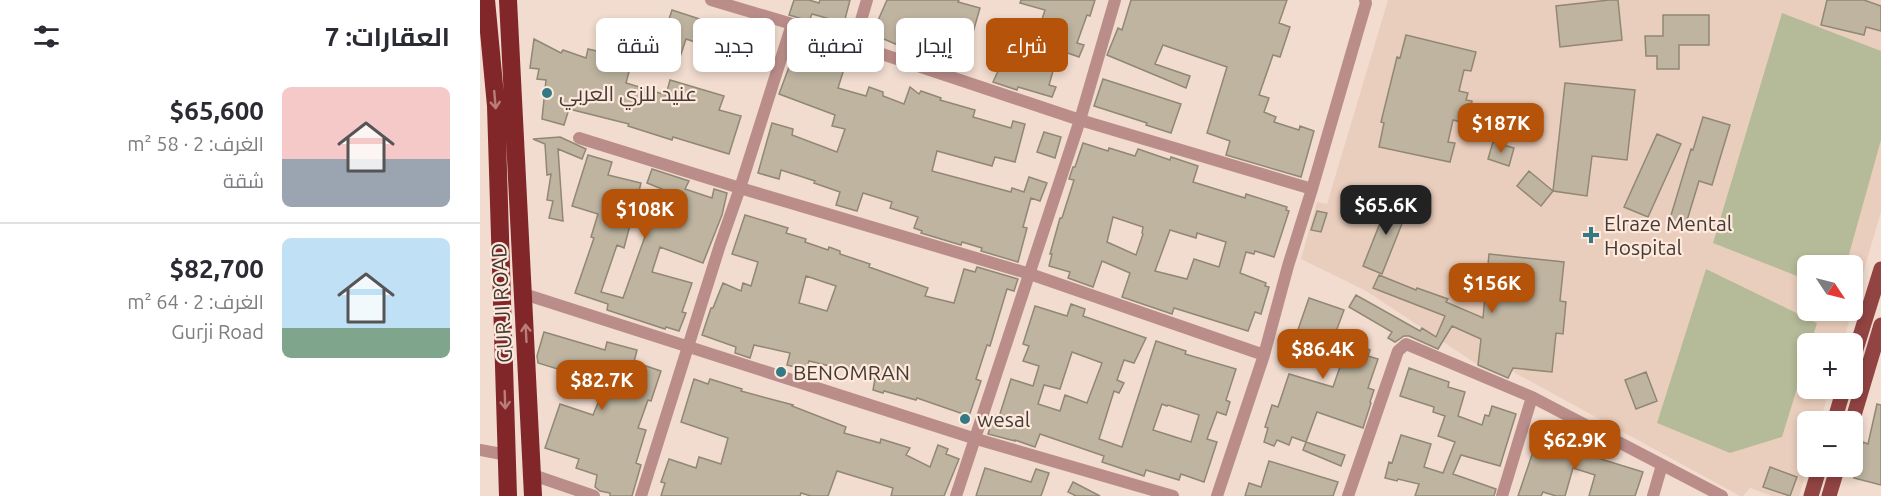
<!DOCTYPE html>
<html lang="ar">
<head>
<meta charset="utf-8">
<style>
  :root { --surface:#fff; --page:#f7f7f7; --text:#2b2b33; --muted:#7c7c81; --line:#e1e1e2; --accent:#b45309 }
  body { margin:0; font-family:Ubuntu,Cairo,sans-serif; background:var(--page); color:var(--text); direction:rtl; height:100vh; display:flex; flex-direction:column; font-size:22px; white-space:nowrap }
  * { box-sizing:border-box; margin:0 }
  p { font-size:20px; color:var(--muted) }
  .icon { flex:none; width:33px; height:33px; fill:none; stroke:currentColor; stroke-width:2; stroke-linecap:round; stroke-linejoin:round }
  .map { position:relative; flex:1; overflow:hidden; direction:ltr }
  .details { display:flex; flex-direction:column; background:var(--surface); width:480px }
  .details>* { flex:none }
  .top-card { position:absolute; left:18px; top:18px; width:570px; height:54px; direction:rtl; display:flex; gap:12px }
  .needle { width:39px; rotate:125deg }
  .fabs { position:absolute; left:1317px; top:255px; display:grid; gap:12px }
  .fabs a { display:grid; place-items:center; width:66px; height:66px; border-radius:9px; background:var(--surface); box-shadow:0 3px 9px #0003; font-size:30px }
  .price { position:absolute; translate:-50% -51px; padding:0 14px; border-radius:12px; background:var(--accent); color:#fff; font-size:20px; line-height:39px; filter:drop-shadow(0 2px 3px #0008) }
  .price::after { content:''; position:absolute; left:50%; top:36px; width:18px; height:14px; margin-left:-9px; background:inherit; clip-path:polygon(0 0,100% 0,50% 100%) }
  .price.active { background:#222; color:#fff }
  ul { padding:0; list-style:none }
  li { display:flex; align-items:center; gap:18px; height:150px; padding:0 30px }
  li+li { border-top:2px solid var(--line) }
  li span { display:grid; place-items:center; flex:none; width:168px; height:120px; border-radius:9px; color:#555 }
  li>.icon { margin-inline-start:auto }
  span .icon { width:72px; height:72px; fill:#fffc; stroke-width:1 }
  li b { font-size:26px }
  h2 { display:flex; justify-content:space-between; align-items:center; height:72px; padding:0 30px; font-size:26px }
  .chip { padding:0 21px; border-radius:9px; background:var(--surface); box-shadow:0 3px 9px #0003; font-size:21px; line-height:54px }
  .chip.active { background:var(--accent); color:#fff }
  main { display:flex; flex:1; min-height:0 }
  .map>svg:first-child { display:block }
  .built { fill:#eacebd }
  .green { fill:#b5bb98 }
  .building { fill:#beb4a0; stroke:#908774; stroke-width:1.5; fill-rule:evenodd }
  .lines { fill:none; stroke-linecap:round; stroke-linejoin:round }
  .street { stroke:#ba8d8a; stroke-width:12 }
  .primary { stroke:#924443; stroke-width:15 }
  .highway { stroke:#81272a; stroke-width:18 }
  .oneway { stroke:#ba7e7a }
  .poi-dot { fill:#337a84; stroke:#ffe9dc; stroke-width:2 }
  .labels { text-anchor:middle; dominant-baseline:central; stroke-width:4.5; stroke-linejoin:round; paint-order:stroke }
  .poi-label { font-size:21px; fill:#433b36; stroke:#ffe9dc; text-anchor:start }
  .street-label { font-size:21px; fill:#433b36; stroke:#ffe9dc }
</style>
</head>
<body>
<main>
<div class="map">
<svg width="1401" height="496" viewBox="0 0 1401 496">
  <rect width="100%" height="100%" fill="#f1dccf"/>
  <path class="built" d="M908,0h493v212l-29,98v-44h-44v44h44l-9,33 -35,1v44l22,1 -10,32 -12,1v44l-9,30h-27l-22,-8 -7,8h-3l-234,-128 -28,-3 -112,-74 -65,-32 16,-57 10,2z"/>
  <path class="green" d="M1302,13l99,38v89l-35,125 -38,1 -1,14 -94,-37z
    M1226,269l111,54 -6,20 -3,1 -1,12 -25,81 -52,16 -73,-30z"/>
  <path class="building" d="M314,0h15l10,3 1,-3h30l-6,23 -32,-9 -3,7 -20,-6z
    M407,0h72l-1,2 22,6 -17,59 -23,-8 -1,4 -19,-5 -16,-7 1,-3 -33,-14z
    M541,0h74l-5,16 -3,-1 -10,28 7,2 -5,12 -20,-7 -10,35 7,2 -4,10 -34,-10 -1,3 -24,-8 6,-13 3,1 9,-32 23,6 11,-34 -25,-7z
    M651,0h156l-8,23 11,4 -10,30 -7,-2 -14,40 10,3 -5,14 12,5 -2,5 25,8 1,-4 14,5 -13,46 -75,-22 4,-14 -23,-8 20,-66 -64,-22 -8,19 35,12 -4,12 -79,-33 11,-27 4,2z
    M1129,0h9l4,40 -62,7 -4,-41z
    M1347,0h37l17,6v25l-15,-4 -2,8 -43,-10z
    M192,10l43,14 -1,5 55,17 -9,25 -16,-5 -1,5 -34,-10 4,-13 -27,-9 -10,30 -21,-7z
    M1183,15h46v30h-30v24h-22v-13h-11l-1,-20h18z
    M926,35l70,17 -5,19 -7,-1 -5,21 9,2 -2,7 6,1 -3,16 -7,-1 -1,6 -8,-2 -5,22 7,1 -5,19 -71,-15 5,-24 -3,-1 16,-65 3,1z
    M54,39l27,14 2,-3 23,8 2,-9 26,6 -2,8 18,5 -4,15 40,12 4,-15 54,16 -5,14 22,6 -12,38 -56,-17 -1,3 -44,-14 1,-2 -60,-15 -5,16 -22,-6 4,-39 -9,-1 2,-10 -9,-1z
    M315,51l49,18 -6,19 28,8 3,-9 14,5v4l21,8 6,-17 9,7 2,-3 20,7 -1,2 35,10 -2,7 38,11 2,-7 12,3 -10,38 -20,-5 -3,9 -55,-15 -5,20 79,21 1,-4 12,4 5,-15 18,6 -7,18 -9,-3 -8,29 4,1 -9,34 -37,-11 1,-3 -20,-6 -1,3 -40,-12 1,-2 -8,-3 4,-11 -28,-9 2,-6 -29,-9 -6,18 -21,-6 4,-13 -26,-9 1,-2 -34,-11 -2,9 -21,-6 14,-50 21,6 -1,6 45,17 8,-23 -13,-3 3,-11 -56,-21z
    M623,79l78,25 -10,29 -25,-8 1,-2 -53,-17z
    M1085,83l70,7 -8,70 -35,-4 -5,40 -34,-5z
    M1223,117l27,8 -18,60 -13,-4 -14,46 -16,-5 22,-73 2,1z
    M564,132l17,5 -6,21 -18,-6z
    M1177,134l24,10 -33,73 -24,-10z
    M80,137l26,12 -4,10 -24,-10 5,72 -14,-3 4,-17 -6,-1 4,-26 -4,1 -2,-31 -12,-5z
    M1013,142l21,6 -5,18 -21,-7z
    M603,143l25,8 1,-3 26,8 3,-7 32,11 1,-3 27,9 -5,16 52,16 1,-4 41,13 -1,3 3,1 -15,46 -19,-6 -1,3 -8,-2 -6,21 26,10 -1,3 4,1 -8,27 -6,-2 -7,19 -74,-23 -2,6 -50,-17 8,-24 -28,-12 -9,26 -25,-9 2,-6 -21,-6 3,-12h-2l10,-36h2l12,-38 -5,-1 4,-12h2zM633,217l30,10 -1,6 1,1 -7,21 -29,-13zM690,230l26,8 1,-5 29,9 -7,25 -25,-8 -7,20 -32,-8z
    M108,155l24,7 -4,13 33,8 -17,65 -7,-3 -16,47 22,6 39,-109 -15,-6 5,-14 37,12 -4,8 27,9 2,-9 13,4 -5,22 -19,48 -43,-16 -8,25 40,11 -10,29 4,1 -7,18 -13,-4 -1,2 -58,-19 1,-6 -33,-11 19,-55 -3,-1 7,-23 -26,-8z
    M1049,171l24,20 -12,15 -24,-20z
    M910,198l19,8 -27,68 -19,-8z
    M837,211l10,2 -6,19 -10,-2z
    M265,215l43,13 -2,5 20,6 -1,3 23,8 1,-3 11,4v3l30,10 -1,3 59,21 -3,8 29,7 10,-34 11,3 2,-5 41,12 -4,12 -7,-2 -17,57 -3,-1 -11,34 5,2 -12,35 -52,-18 -1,2 -32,-9 -1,2 -10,-3 2,-11 -33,-10 -33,-8 -3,9 -19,-5 3,-12 -36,-8 -4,13 -15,-5 1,-6 -34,-12 9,-27h2l10,-25 18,8 2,-8 8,3 7,-24 -26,-8zM326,276l30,10 -9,25 -28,-8z
    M1009,254l75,8 -4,39 6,1 -3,32 -7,-1 -4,39 -39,-4 -5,10 -30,-13 3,-26 -29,-13 -14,23 -29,-13h-5l-9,6 -7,-4 4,-6 -43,-25 7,-12 64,36 2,-3 14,9 9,-21 -72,-28 6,-13 37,15 1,-2 31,11 -2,3 37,16z
    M829,298l35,12 -10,27 36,13 -2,6 10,3 -10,29 6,2 -4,12 1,1 -8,25 -46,-16 -11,30 -14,-5 -3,8 -12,-5 -3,6 -10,-4 4,-14 -3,-1 7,-22 6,2 11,-33 44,13 8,-23 -49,-17z
    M591,304l14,5 -2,7 63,22 -12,25 -10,-3 -7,20 7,3 -5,10 -5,-2 -15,48 23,8 34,-106 30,10 -1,3 51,15 -10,31 4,2 -4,13 -9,-3 -10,27 10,3 -13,40 -23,-8 -2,6 -33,-10 -2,6 -42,-14 2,-6 -64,-22 -5,13 -20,-7v1l-27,-7 6,-19 5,2 12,-38 22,7 6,-20 -16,-5 6,-15 -6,-2 12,-38 32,10zM592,352l30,11 -15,40 -22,-8 -5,16 -22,-7 6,-19 16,4zM682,404l5,2 1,-1 31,10 -8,27 -38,-12z
    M64,332l61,18 2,-8 30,8 -3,12 27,9 -10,30 -3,-1 -10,28 8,2 -10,33 5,2 -9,31h-22v-3l-10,-2 -5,-4 2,-12 -21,-7 3,-9 -34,-11 15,-44 33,11 14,-34 -23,-6v2l-46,-14 -1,-7z
    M929,368l40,14 -1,5 17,5 -7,24 24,9 3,-10 4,1 3,-10 24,8 -16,52 -39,-11 -8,19 43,15 -2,7h-79l4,-12 -21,-5 -1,2 -12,-3 4,-16 3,1 9,-28 30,9 -7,23 19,6 12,-31 -17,-6 7,-20 -12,-4 1,-5 -34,-11z
    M1166,372l11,29 -21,8 -11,-29z
    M214,379l14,5 2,-5 32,10 -1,2 52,14 -1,1 54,21 -2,6 36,10 1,-4 29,9 -4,7 24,12 8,-22 10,4 -2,5 13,5 -15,37h-53l2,-8 -56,-17 -9,25h-17l-10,-3 -1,3h-139l4,-13 -4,-1 8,-23 27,9 3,-11 22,7 7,-26 -47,-16z
    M1397,404l4,1v80l-27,-7 9,-36 5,2z
    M1059,434l53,16 -1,6 52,16 -8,24h-46l6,-21 -22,-7 -8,28h-9l-13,-4 -2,4h-23z
    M826,442l39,13 -4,11 -38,-16z
    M789,461l69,21 -5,14h-88l4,-13 12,4z
    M1290,467l27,10 -7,19 -27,-9z
    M505,468l46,14 5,-13 13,4 -8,23h-65z
    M593,482l27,14h-24l-8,-4z"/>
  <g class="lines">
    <path class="street" d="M312,24l288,96 232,69
      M374,44l13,-44
      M99,138l161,50 290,86 234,81
      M44,294l449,144 200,58
      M0,450l27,5
      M53,475l61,21
      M161,496l79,-251 20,-57 52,-164 -81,-24
      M476,496l124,-376 35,-120
      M737,496l47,-141 24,-89 24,-77 54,-186 -1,-3
      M868,496l50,-145 8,-7 126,53 190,99
      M1022,496l30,-99
      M1173,496l9,-31"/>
    <path class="primary" d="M1372,362l29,-93
      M1354,422l10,-34
      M1372,422l29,-97
      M1331,496l9,-30
      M1349,496l9,-30"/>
    <path class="highway" d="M6,0l10,106 12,390
      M28,0l25,496"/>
  </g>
  <defs><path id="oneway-shaft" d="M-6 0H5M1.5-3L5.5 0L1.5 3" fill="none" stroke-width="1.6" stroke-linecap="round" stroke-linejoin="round" transform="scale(1.5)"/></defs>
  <g class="oneway">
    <use href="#oneway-shaft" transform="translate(15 100) rotate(85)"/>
    <use href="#oneway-shaft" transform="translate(46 333) rotate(-93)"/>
    <use href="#oneway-shaft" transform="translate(25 400) rotate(88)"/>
  </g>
  <g class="poi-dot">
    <circle cx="67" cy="93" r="6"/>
    <path d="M1108 226h6v6h6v6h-6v6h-6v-6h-6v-6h6z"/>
    <circle cx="301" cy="372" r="6"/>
    <circle cx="485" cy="419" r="6"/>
  </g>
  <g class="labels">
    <g class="poi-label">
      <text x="79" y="93">عنيد للزي العربي</text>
      <text x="1124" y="223">Elraze Mental<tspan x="1124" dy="24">Hospital</tspan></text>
      <text x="313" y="372">BENOMRAN</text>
      <text x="497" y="419">wesal</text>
    </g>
    <g class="street-label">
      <text transform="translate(21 303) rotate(-93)">GURJI ROAD</text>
    </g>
  </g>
</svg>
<div class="fabs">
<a><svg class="needle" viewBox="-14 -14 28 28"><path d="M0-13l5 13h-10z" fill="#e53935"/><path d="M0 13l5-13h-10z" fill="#7c7c81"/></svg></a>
<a>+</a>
<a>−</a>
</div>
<b class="price" style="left:1021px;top:154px">$187K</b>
<b class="price active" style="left:906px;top:236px">$65.6K</b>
<b class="price" style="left:165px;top:240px">$108K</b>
<b class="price" style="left:1012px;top:314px">$156K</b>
<b class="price" style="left:843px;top:380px">$86.4K</b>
<b class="price" style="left:122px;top:411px">$82.7K</b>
<b class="price" style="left:1095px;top:471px">$62.9K</b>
<div class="top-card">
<a class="chip active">شراء</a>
<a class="chip">إيجار</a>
<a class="chip">تصفية</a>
<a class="chip">جديد</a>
<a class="chip">شقة</a>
</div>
</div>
<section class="details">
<h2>العقارات: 7<svg class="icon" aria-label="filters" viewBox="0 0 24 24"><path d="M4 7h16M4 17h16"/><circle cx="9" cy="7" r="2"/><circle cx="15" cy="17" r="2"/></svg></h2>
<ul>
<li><span style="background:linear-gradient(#f6c9c9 60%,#9aa5b1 0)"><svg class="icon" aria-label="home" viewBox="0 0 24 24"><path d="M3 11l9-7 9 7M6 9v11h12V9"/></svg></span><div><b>$65,600</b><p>الغرف: 2 · 58 m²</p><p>شقة</p></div></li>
<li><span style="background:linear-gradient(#bfe0f5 75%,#7fa58c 0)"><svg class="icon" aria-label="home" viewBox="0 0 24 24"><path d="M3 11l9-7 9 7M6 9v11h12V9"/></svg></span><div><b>$82,700</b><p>الغرف: 2 · 64 m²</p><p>Gurji Road</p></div></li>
</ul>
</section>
</main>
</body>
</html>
